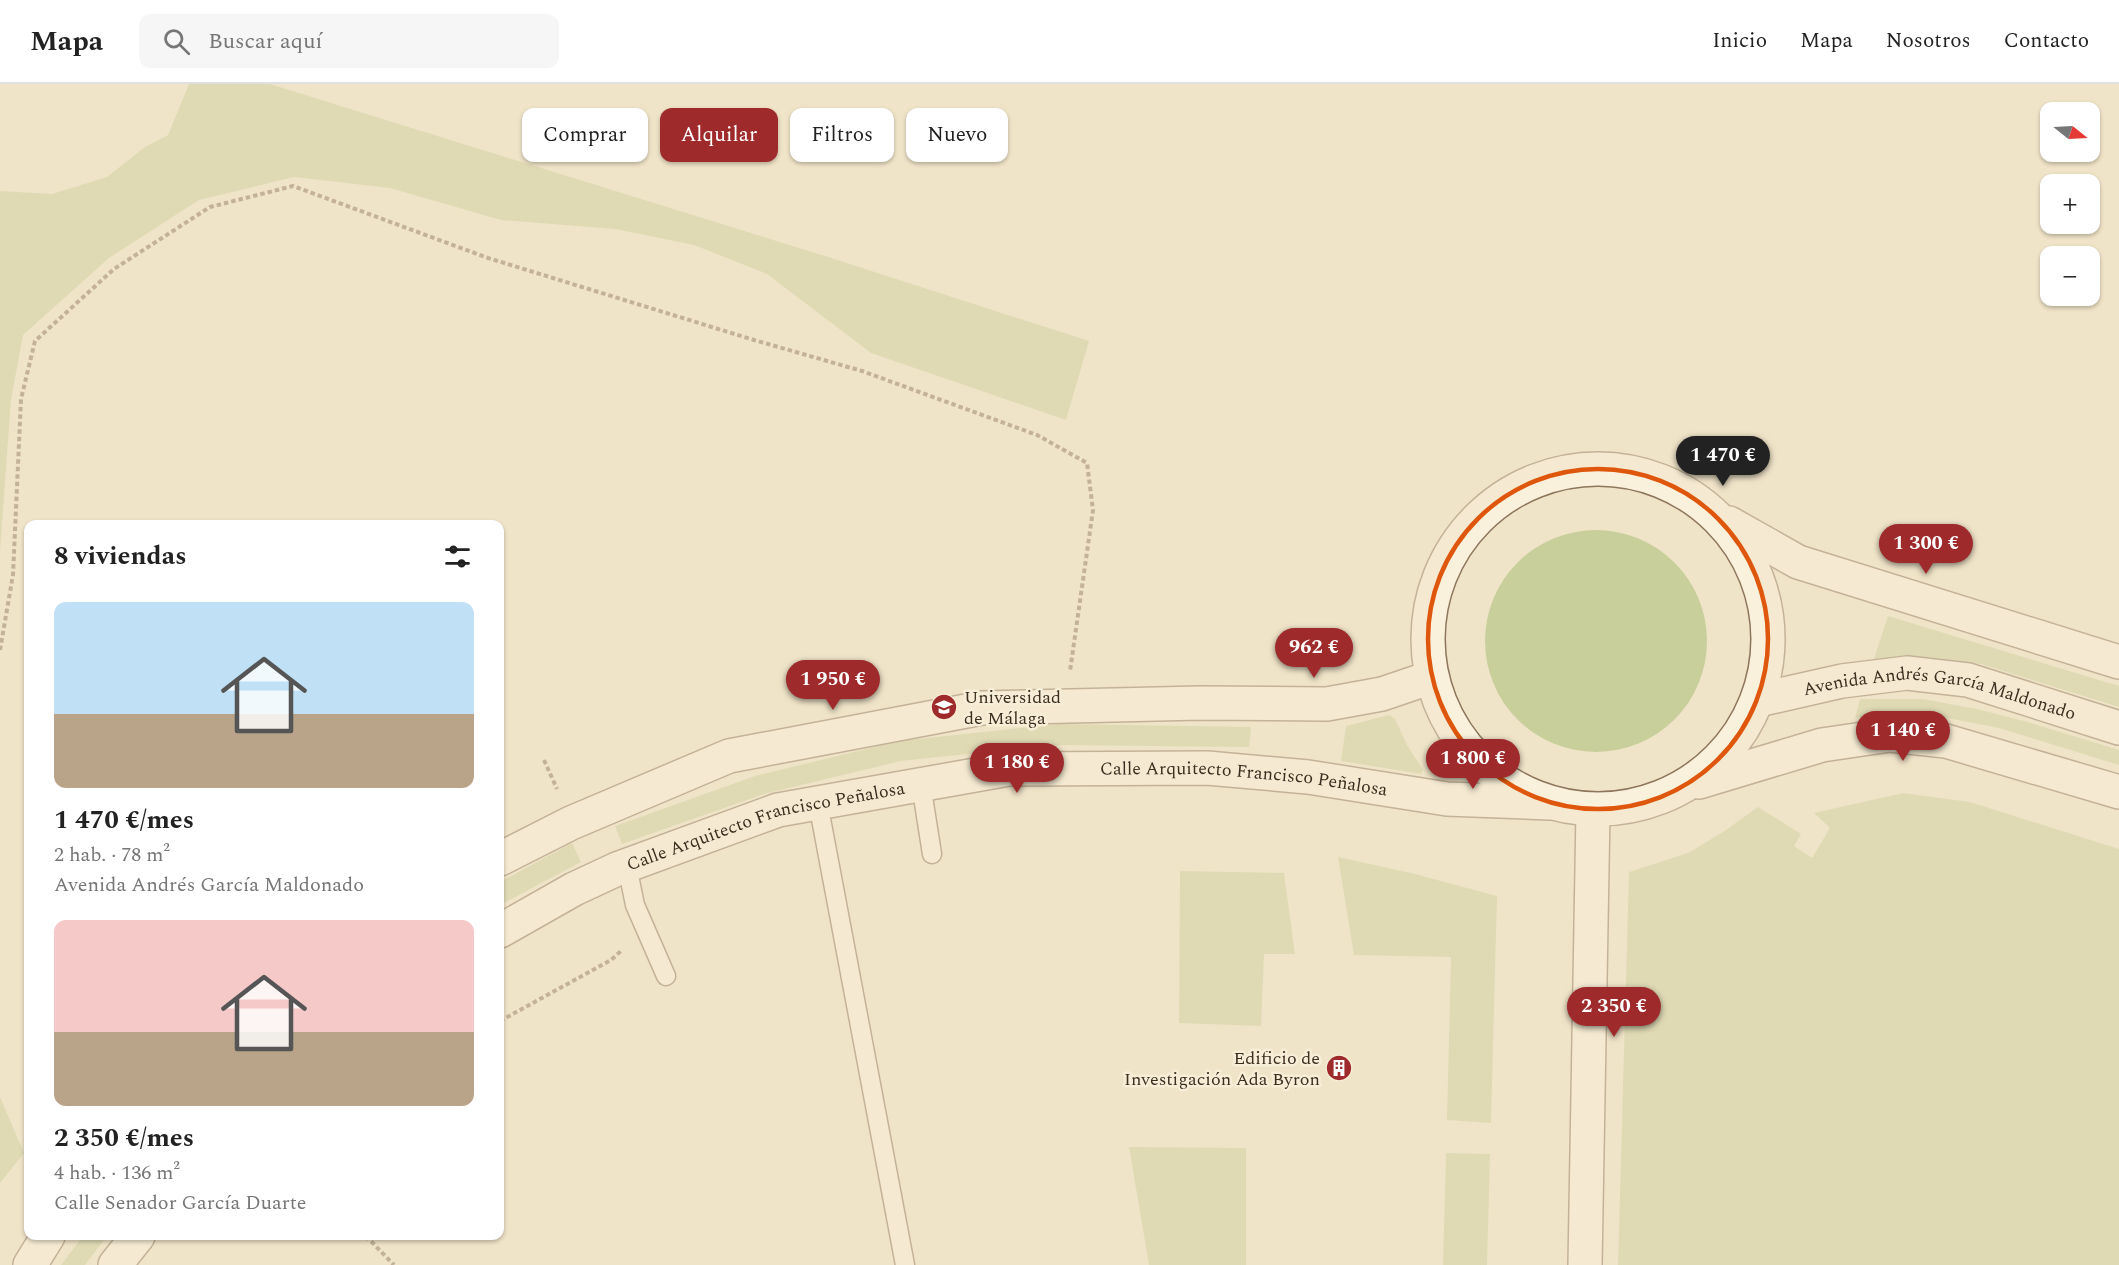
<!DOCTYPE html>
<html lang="es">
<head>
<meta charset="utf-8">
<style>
  :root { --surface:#fff; --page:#f6f6f6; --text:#222; --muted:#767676; --line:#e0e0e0; --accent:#9e2a2b }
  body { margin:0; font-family:Spectral,serif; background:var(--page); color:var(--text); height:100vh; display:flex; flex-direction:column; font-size:22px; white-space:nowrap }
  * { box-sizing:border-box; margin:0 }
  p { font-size:20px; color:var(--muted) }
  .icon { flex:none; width:33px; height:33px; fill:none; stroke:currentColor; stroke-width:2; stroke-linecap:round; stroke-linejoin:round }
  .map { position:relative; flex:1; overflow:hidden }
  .drawer { position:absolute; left:24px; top:436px; width:480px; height:720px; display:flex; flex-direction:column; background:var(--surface); border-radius:12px; box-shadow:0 2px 4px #0004 }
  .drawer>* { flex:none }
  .banner { position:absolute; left:522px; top:24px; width:570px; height:54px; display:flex; gap:12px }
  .needle { width:39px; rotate:108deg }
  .tools { position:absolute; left:2040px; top:18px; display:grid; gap:12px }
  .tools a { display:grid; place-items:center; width:60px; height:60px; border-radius:12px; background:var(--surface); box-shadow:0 2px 4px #0004; font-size:30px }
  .price { position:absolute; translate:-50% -51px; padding:0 14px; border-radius:21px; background:var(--accent); color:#fff; font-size:20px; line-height:39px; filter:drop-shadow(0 2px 3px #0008) }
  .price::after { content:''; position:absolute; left:50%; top:36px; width:18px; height:14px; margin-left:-9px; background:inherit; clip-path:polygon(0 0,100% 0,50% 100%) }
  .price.on { background:#222; color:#fff }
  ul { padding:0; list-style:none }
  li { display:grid; align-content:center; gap:12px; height:318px; padding:0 30px }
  li span { display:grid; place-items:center; height:186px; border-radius:12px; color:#555 }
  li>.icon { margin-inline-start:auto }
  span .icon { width:108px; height:108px; fill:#fffc; stroke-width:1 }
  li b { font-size:26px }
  h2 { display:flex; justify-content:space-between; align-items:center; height:72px; padding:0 30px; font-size:26px }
  .pill { padding:0 21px; border-radius:12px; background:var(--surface); box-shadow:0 2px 4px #0004; font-size:21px; line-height:54px }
  .pill.on { background:var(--accent); color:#fff }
  header { display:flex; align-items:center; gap:36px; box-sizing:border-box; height:84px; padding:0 30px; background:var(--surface); border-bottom:2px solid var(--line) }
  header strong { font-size:28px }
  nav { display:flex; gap:33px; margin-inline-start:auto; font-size:21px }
  .search { width:420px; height:54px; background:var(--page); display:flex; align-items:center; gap:15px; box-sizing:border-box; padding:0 21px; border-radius:12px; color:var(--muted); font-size:22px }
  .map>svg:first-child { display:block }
  .green { fill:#c9cf9b }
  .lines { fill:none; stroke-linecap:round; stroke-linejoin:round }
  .lane-casing { stroke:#8d765c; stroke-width:21 }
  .street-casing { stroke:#8d765c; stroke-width:36 }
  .path { stroke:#8d765c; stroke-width:4; stroke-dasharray:4.5 3; stroke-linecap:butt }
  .lane { stroke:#faf1dc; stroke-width:18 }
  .street { stroke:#faf1dc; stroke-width:33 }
  .marked { fill:none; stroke:#df570d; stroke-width:4.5; stroke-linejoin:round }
  .labels { text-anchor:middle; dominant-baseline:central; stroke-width:5; stroke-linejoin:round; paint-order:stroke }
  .poi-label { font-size:18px; fill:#3d2e20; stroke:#f7eed8; text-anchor:start }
  .street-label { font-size:18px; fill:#3d2e20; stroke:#f7eed8 }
</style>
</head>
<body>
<header>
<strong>Mapa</strong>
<div class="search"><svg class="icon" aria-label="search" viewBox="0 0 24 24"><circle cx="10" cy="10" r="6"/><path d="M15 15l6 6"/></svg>Buscar aquí</div>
<nav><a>Inicio</a><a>Mapa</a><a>Nosotros</a><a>Contacto</a></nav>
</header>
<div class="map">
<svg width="2119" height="1181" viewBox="0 0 2119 1181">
  <rect width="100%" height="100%" fill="#f0e4c8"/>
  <path class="green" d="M189,0h81l555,172 264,85 -23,79 -195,-67 -104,-79 -73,-29 -79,-16 -114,-9 -111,-32 -96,-11 -95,23 -90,58 -86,77 -12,65 -11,151v-360l52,3 55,-17 38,-30 23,-12z
    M1485 557a111 111 0 1 1 222 0a111 111 0 1 1-222 0Z
    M1888,532l231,70v21l-138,-43 -53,-7 -54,2z
    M1860,615h63l54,10 51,13 91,28v15l-120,-37 -83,-16 -61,6z
    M1389,631l6,4 12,26 16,25 -2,4 -80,-13 5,-35z
    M1059,640l192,3 -2,20 -195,-2 -153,16 -137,33 -142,50 -7,-18 140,-50 144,-35z
    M1903,709l67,9 149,47v416h-501l11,-393 59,-19 35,-21 35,-25 43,27 -7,12 18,12 18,-30 -16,-15z
    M572,759l9,19 -81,43v-23z
    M1338,773l73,16 86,23 -6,227 -44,-3 4,-163 -97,-2z
    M1180,787l104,2 11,81h-31l-3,72 -82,-3z
    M0,1013l24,56 -24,30z
    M1129,1063l117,1v117h-97z
    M1446,1069l44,1 -3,111h-44z
    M83,1152h24l-22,29h-24z"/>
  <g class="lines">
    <g class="lane-casing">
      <path id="lane" d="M921,700l11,70
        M818,719l87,462
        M627,782l8,39 31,71"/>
    </g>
    <g class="street-casing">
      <g id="street">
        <circle cx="1598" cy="555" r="170"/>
        <path d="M1729,439l69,39 321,100"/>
        <path id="s1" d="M1758,616l84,-19 65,-8 61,7 151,48"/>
        <path d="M1699,698l123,-37 68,-10 56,6 173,51"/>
        <path d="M500,775l71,-36 158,-67 253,-48 218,-5 127,1 55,-10 50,-17"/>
        <path id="s2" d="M500,847l74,-42 43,-20 161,-59 231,-41 198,-1 101,9 139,22 102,4"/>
        <path d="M30,1181l18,-29"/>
        <path d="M115,1181l23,-29"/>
        <path d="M1585,1181l8,-454"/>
      </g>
    </g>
    <path class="path" d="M0,566l13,-75 8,-176 14,-58 79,-72 96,-62 83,-21 195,72 266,82 108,31 175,64 50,28 6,47 -23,161
      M544,676l13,29
      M500,937l111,-61 11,-10
      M366,1152l28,29"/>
    <use href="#lane" class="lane"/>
    <use href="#street" class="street"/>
  </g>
  <path d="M0 0H2119V1181H0ZM1428 555a170 170 0 1 1 340 0a170 170 0 1 1-340 0Z" fill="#f0e4c8" fill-opacity=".55" fill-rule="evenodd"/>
  <path class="marked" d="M1428 555a170 170 0 1 1 340 0a170 170 0 1 1-340 0Z"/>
  <defs>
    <g id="university-disc" transform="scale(1.35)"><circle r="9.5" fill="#9e2a2b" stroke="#f7eed8"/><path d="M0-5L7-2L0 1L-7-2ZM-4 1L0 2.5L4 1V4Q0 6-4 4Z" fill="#fff"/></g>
    <g id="building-disc" transform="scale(1.35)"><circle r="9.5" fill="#9e2a2b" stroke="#f7eed8"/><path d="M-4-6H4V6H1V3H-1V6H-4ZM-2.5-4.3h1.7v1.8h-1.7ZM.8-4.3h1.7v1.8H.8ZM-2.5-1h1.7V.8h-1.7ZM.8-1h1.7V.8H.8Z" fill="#fff"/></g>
  </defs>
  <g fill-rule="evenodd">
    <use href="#university-disc" x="944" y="623"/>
    <use href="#building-disc" x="1339" y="984"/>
  </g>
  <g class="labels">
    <g class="poi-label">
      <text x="964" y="613">Universidad<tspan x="964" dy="21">de Málaga</tspan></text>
      <text x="1320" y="974" text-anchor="end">Edificio de<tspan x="1320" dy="21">Investigación Ada Byron</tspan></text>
    </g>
    <g class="street-label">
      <text stroke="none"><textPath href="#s1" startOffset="186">Avenida Andrés García Maldonado</textPath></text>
      <text stroke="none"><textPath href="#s2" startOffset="774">Calle Arquitecto Francisco Peñalosa</textPath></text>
      <text stroke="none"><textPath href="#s2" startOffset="288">Calle Arquitecto Francisco Peñalosa</textPath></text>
    </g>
  </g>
</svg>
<div class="tools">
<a><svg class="needle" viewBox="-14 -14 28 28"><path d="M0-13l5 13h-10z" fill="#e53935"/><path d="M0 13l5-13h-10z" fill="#767676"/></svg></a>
<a>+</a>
<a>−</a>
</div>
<b class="price on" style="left:1723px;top:403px">1 470 €</b>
<b class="price" style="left:1926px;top:491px">1 300 €</b>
<b class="price" style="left:1314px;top:595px">962 €</b>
<b class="price" style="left:833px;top:627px">1 950 €</b>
<b class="price" style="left:1903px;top:678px">1 140 €</b>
<b class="price" style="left:1473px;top:706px">1 800 €</b>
<b class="price" style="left:1017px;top:710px">1 180 €</b>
<b class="price" style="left:1614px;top:954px">2 350 €</b>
<div class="banner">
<a class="pill">Comprar</a>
<a class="pill on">Alquilar</a>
<a class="pill">Filtros</a>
<a class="pill">Nuevo</a>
</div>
<section class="drawer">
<h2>8 viviendas<svg class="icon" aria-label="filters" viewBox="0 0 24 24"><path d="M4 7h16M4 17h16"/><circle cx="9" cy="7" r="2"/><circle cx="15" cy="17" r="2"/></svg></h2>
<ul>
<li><span style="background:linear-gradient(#bfe0f5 60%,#b9a48a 0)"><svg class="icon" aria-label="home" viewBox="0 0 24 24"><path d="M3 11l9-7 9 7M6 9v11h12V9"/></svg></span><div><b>1 470 €/mes</b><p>2 hab. · 78 m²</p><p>Avenida Andrés García Maldonado</p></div></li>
<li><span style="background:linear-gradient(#f6c9c9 60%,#b9a48a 0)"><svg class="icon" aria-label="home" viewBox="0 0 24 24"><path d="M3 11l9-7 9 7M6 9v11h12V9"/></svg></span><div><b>2 350 €/mes</b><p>4 hab. · 136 m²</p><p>Calle Senador García Duarte</p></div></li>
</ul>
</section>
</div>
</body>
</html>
